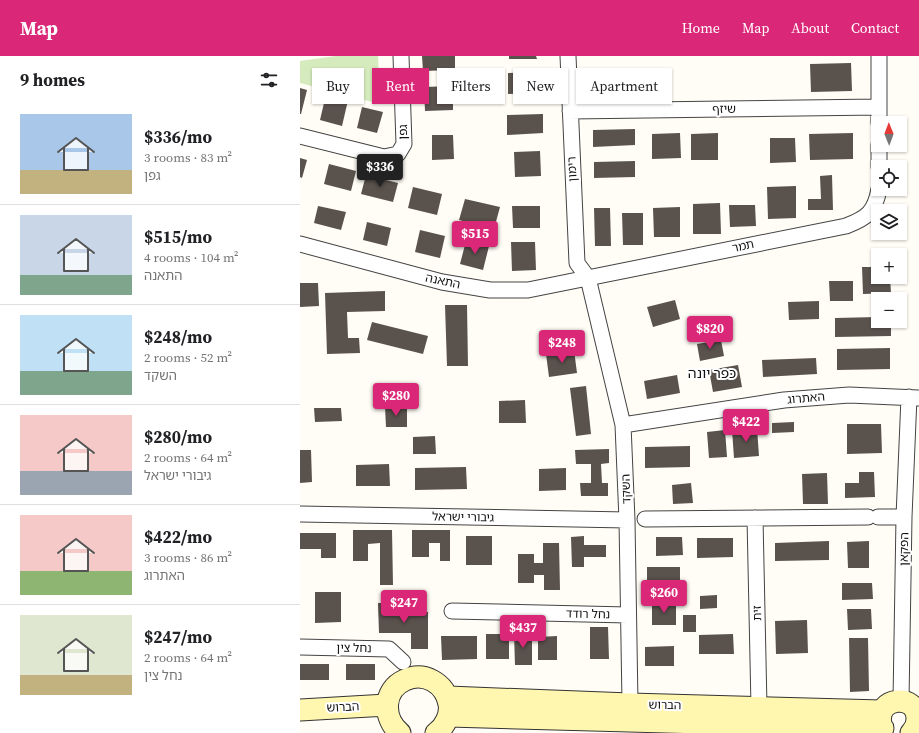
<!DOCTYPE html>
<html lang="en">
<head>
<meta charset="utf-8">
<style>
  :root { --surface:#fff; --page:#f2f2f2; --text:#202124; --muted:#757577; --line:#e0e0e0; --accent:#db2777 }
  body { margin:0; font-family:"Source Serif 4","Noto Sans Hebrew",serif; background:var(--page); color:var(--text); height:100vh; display:flex; flex-direction:column; font-size:15px; white-space:nowrap }
  * { box-sizing:border-box; margin:0 }
  p { font-size:13px; color:var(--muted) }
  .icon { flex:none; width:22px; height:22px; fill:none; stroke:currentColor; stroke-width:2; stroke-linecap:round; stroke-linejoin:round }
  .map { position:relative; flex:1; overflow:hidden }
  .side { display:flex; flex-direction:column; background:var(--surface); width:300px }
  .side>* { flex:none }
  .hud { position:absolute; left:12px; top:12px; width:380px; height:36px; display:flex; gap:8px }
  .needle { width:26px; rotate:359deg }
  .controls { position:absolute; left:571px; top:60px; display:grid; gap:8px }
  .controls a { display:grid; place-items:center; width:36px; height:36px; border-radius:0px; background:var(--surface); box-shadow:0 1px 3px #0004; font-size:20px }
  .price { position:absolute; translate:-50% -34px; padding:0 9px; border-radius:4px; background:var(--accent); color:#fff; font-size:13px; line-height:26px; filter:drop-shadow(0 1px 2px #0008) }
  .price::after { content:''; position:absolute; left:50%; top:24px; width:12px; height:9px; margin-left:-6px; background:inherit; clip-path:polygon(0 0,100% 0,50% 100%) }
  .price.selected { background:#222; color:#fff }
  ul { padding:0; list-style:none }
  li { display:flex; align-items:center; gap:12px; height:100px; padding:0 20px }
  li+li { border-top:1px solid var(--line) }
  li span { display:grid; place-items:center; flex:none; width:112px; height:80px; border-radius:0px; color:#555 }
  li>.icon { margin-inline-start:auto }
  span .icon { width:48px; height:48px; fill:#fffc; stroke-width:1 }
  li b { font-size:17px }
  h2 { display:flex; justify-content:space-between; align-items:center; height:48px; padding:0 20px; font-size:17px }
  .pill { padding:0 14px; border-radius:0px; background:var(--surface); box-shadow:0 1px 3px #0004; font-size:14px; line-height:36px }
  .pill.selected { background:var(--accent); color:#fff }
  header { display:flex; align-items:center; gap:24px; box-sizing:border-box; height:56px; padding:0 20px; background:var(--accent); color:#fff }
  header strong { font-size:19px }
  nav { display:flex; gap:22px; margin-inline-start:auto; font-size:14px }
  main { display:flex; flex:1; min-height:0 }
  .map>svg:first-child { display:block }
  .green { fill:#d5ebbd }
  .building { fill:#5a524d }
  .lines { fill:none; stroke-linecap:round; stroke-linejoin:round }
  .street-casing { stroke:#444; stroke-width:17 }
  .secondary-casing { stroke:#333; stroke-width:23 }
  .street { stroke:#fff; stroke-width:15 }
  .secondary { stroke:#fff6b0; stroke-width:21 }
  .labels { text-anchor:middle; dominant-baseline:central; stroke-width:4; stroke-linejoin:round; paint-order:stroke }
  .street-label { font-size:12px; fill:#111; stroke:#fff }
  .quarter-label { font-size:14px; fill:#111; stroke:#fff }
</style>
</head>
<body>
<header>
<strong>Map</strong>
<nav><a>Home</a><a>Map</a><a>About</a><a>Contact</a></nav>
</header>
<main>
<section class="side">
<h2>9 homes<svg class="icon" aria-label="filters" viewBox="0 0 24 24"><path d="M4 7h16M4 17h16"/><circle cx="9" cy="7" r="2"/><circle cx="15" cy="17" r="2"/></svg></h2>
<ul>
<li><span style="background:linear-gradient(#a9c7e8 70%,#c2b280 0)"><svg class="icon" aria-label="home" viewBox="0 0 24 24"><path d="M3 11l9-7 9 7M6 9v11h12V9"/></svg></span><div><b>$336/mo</b><p>3 rooms · 83 m²</p><p>גפן</p></div></li>
<li><span style="background:linear-gradient(#c9d6e8 75%,#7fa58c 0)"><svg class="icon" aria-label="home" viewBox="0 0 24 24"><path d="M3 11l9-7 9 7M6 9v11h12V9"/></svg></span><div><b>$515/mo</b><p>4 rooms · 104 m²</p><p>התאנה</p></div></li>
<li><span style="background:linear-gradient(#bfe0f5 70%,#7fa58c 0)"><svg class="icon" aria-label="home" viewBox="0 0 24 24"><path d="M3 11l9-7 9 7M6 9v11h12V9"/></svg></span><div><b>$248/mo</b><p>2 rooms · 52 m²</p><p>השקד</p></div></li>
<li><span style="background:linear-gradient(#f6c9c9 70%,#9aa5b1 0)"><svg class="icon" aria-label="home" viewBox="0 0 24 24"><path d="M3 11l9-7 9 7M6 9v11h12V9"/></svg></span><div><b>$280/mo</b><p>2 rooms · 64 m²</p><p>גיבורי ישראל</p></div></li>
<li><span style="background:linear-gradient(#f6c9c9 70%,#8fb573 0)"><svg class="icon" aria-label="home" viewBox="0 0 24 24"><path d="M3 11l9-7 9 7M6 9v11h12V9"/></svg></span><div><b>$422/mo</b><p>3 rooms · 86 m²</p><p>האתרוג</p></div></li>
<li><span style="background:linear-gradient(#dfe7d0 75%,#c2b280 0)"><svg class="icon" aria-label="home" viewBox="0 0 24 24"><path d="M3 11l9-7 9 7M6 9v11h12V9"/></svg></span><div><b>$247/mo</b><p>2 rooms · 64 m²</p><p>נחל צין</p></div></li>
</ul>
</section>
<div class="map">
<svg width="619" height="677" viewBox="0 0 619 677">
  <rect width="100%" height="100%" fill="#fffdf5"/>
  <path class="green" d="M36,0h42l2,48 -80,-21v-22z"/>
  <path class="building" d="M122,0h33v14l-32,1z
    M209,0h27l1,3h-28z
    M551,7l1,28 -41,1 -1,-28z
    M335,12v16l-43,1 -1,-16z
    M240,16l1,21 -33,1v-21z
    M153,30v24l-28,1 -1,-24z
    M0,32l7,2 -6,24h-1z
    M27,34l22,6 -7,30 -22,-6z
    M62,51l21,5 -6,21 -20,-5z
    M243,58v19l-36,2v-20z
    M335,73v16l-42,2v-17z
    M380,77l1,25 -29,1v-25z
    M418,77v27h-27v-26z
    M553,77v26l-43,1 -1,-26z
    M132,79h21l1,24 -22,1z
    M470,82h25l1,24 -26,1z
    M240,95l1,25 -26,1 -1,-25z
    M0,102l7,2 -5,18 -2,-1z
    M335,105v16l-41,1v-16z
    M29,108l27,7 -5,20 -27,-7z
    M66,119l32,8 -5,19 -32,-8z
    M532,119l1,35h-25v-11h13l-1,-23z
    M496,130v32l-28,1 -1,-32z
    M113,131l29,7 -5,21 -29,-7z
    M165,143l35,8 -6,22 -35,-9z
    M420,147l1,31h-28v-30z
    M429,149h26l1,21 -26,1z
    M18,150l28,6 -5,18 -27,-7z
    M212,150h28v22h-27z
    M380,151v30h-26l-1,-29z
    M294,152h16l1,38h-16z
    M322,157h21v32h-20z
    M67,166l24,6 -4,18 -24,-6z
    M120,174l25,6 -5,22 -25,-6z
    M166,185l23,5 -6,24 -23,-6z
    M211,186h24l1,28 -24,1z
    M562,211h16v10h12l1,16 -28,1z
    M529,225h24v20h-23z
    M0,227h18l1,23 -19,1z
    M85,235v20l-38,1 1,26h11l1,15 -33,1 -2,-61z
    M375,244l5,19 -27,8 -6,-20z
    M519,245v18l-30,1 -1,-18z
    M145,249h22l1,61h-21z
    M578,261v4h13v15l-56,1v-19z
    M72,266l56,14 -5,18 -56,-14z
    M421,284l3,16 -24,5 -3,-17z
    M590,292v21l-53,1v-21z
    M274,294l3,23 -28,4 -3,-23z
    M516,302l1,16 -54,3 -1,-17z
    M438,309l4,22 -29,5 -4,-22z
    M377,319l3,18 -33,6 -3,-18z
    M286,330l5,48 -15,2 -6,-48z
    M225,344l1,23h-27v-22z
    M107,350v21h-21l-1,-20z
    M14,352h27l1,13 -27,1z
    M494,366v10l-22,1v-10z
    M547,368h34l1,29 -35,1z
    M457,372l2,28 -25,2 -2,-28z
    M425,374l2,27 -18,1 -2,-26z
    M135,380l1,18h-23v-17z
    M390,390v21l-45,1v-21z
    M309,393v14l-8,1 1,19h6v13h-27l-1,-13h11v-19h-15l-1,-14z
    M0,394h11l1,32 -12,1z
    M89,408l1,22h-34v-21z
    M166,411l1,22 -52,1v-22z
    M266,412v22l-27,1v-22z
    M559,416h15l1,25 -30,1v-15h14z
    M527,417l1,31h-25l-1,-30z
    M391,427l2,20 -20,1 -1,-19z
    M53,474h39l1,55h-13v-42l-12,1v17h-15z
    M112,474h38v31h-10v-18h-11v14h-17z
    M0,477h36v25h-15v-9h-21z
    M166,480h26v29h-26z
    M284,480v9h22v12h-22v10h-12l-1,-30z
    M356,481h26l1,18 -27,1z
    M397,482h36v19l-36,1z
    M529,485v19l-54,1v-18z
    M569,485v27h-21l-1,-26z
    M243,487h16l1,47h-16v-15h-10v8h-16v-29h16v9h9z
    M347,511h33v14l-33,1z
    M542,527h30l1,16 -31,1z
    M15,536h26v30l-26,1z
    M417,539v13l-17,1v-13z
    M352,546h24v23h-24z
    M78,547h24v9h26v37h-17v-16h-32z
    M547,553h24l1,20 -24,1z
    M383,559h13v17h-13z
    M507,564l1,33 -32,1 -1,-33z
    M290,571h18l1,32h-19z
    M214,577h18v32h-17z
    M186,578h23v25h-23z
    M433,578l1,20h-35v-19z
    M141,580h36v23l-35,1z
    M257,580v24h-19v-23z
    M549,582h19l1,53 -19,1z
    M374,590v20h-29v-19z
    M0,608h29v16h-29z
    M46,608h29v16h-29z"/>
  <g class="lines">
    <g class="street-casing">
      <path id="street" d="M268,0l9,207 11,15 35,147 4,95 3,184
        M579,0v67
        M270,55l309,-4
        M0,80l84,21 14,-3 6,-10 -3,-88
        M579,89v22
        M0,188l142,38 48,8h38l318,-64c21,-8 29,-14 33,-37
        M323,369l161,-25 65,-5 69,3
        M0,458l327,6
        M578,461h26
        M455,462l4,189
        M345,463l223,-2
        M152,555l176,4
        M0,591l89,2 14,13
        M601,645l3,-184 5,-120"/>
    </g>
    <g class="secondary-casing">
      <path id="secondary" d="M148,641l182,7 252,7
        M0,654l87,-5
        M149,660l434,12
        M581,668c-6,-28 37,-31 36,-5 0,6 -2,10 -6,14
        M100,677c-17,-14 -18,-43 5,-53 19,-9 40,3 44,24 2,10 -4,23 -13,29"/>
    </g>
    <use href="#street" class="street"/>
    <use href="#secondary" class="secondary"/>
  </g>
  <g class="labels">
    <g class="street-label">
      <text transform="translate(424 53) rotate(-1)">שיזף</text>
      <text transform="translate(103 76) rotate(-89)">גפן</text>
      <text transform="translate(272 113) rotate(-93)">רימון</text>
      <text transform="translate(443 190) rotate(-12)">תמר</text>
      <text transform="translate(143 225) rotate(12)">התאנה</text>
      <text transform="translate(506 342) rotate(-5)">האתרוג</text>
      <text transform="translate(326 433) rotate(-92)">השקד</text>
      <text transform="translate(163 461) rotate(1)">גיבורי ישראל</text>
      <text transform="translate(604 493) rotate(-89)">הפקאן</text>
      <text transform="translate(457 557) rotate(-91)">זית</text>
      <text transform="translate(288 558) rotate(1)">נחל רודד</text>
      <text transform="translate(54 592) rotate(1)">נחל צין</text>
      <text transform="translate(365 649) rotate(1)">הברוש</text>
      <text transform="translate(43 651) rotate(-3)">הברוש</text>
    </g>
    <g class="quarter-label">
      <text x="412" y="317">כפר יונה</text>
    </g>
  </g>
</svg>
<div class="controls">
<a><svg class="needle" viewBox="-14 -14 28 28"><path d="M0-13l5 13h-10z" fill="#e53935"/><path d="M0 13l5-13h-10z" fill="#757577"/></svg></a>
<a><svg class="icon" aria-label="locate" viewBox="0 0 24 24"><circle cx="12" cy="12" r="6"/><path d="M12 2v4M12 18v4M2 12h4M18 12h4"/></svg></a>
<a><svg class="icon" aria-label="layers" viewBox="0 0 24 24"><path d="M12 4l9 5-9 5-9-5zM3 14l9 5 9-5"/></svg></a>
<a>+</a>
<a>−</a>
</div>
<b class="price selected" style="left:80px;top:132px">$336</b>
<b class="price" style="left:175px;top:199px">$515</b>
<b class="price" style="left:410px;top:294px">$820</b>
<b class="price" style="left:262px;top:308px">$248</b>
<b class="price" style="left:96px;top:361px">$280</b>
<b class="price" style="left:446px;top:387px">$422</b>
<b class="price" style="left:364px;top:558px">$260</b>
<b class="price" style="left:104px;top:568px">$247</b>
<b class="price" style="left:223px;top:593px">$437</b>
<div class="hud">
<a class="pill">Buy</a>
<a class="pill selected">Rent</a>
<a class="pill">Filters</a>
<a class="pill">New</a>
<a class="pill">Apartment</a>
</div>
</div>
</main>
</body>
</html>
